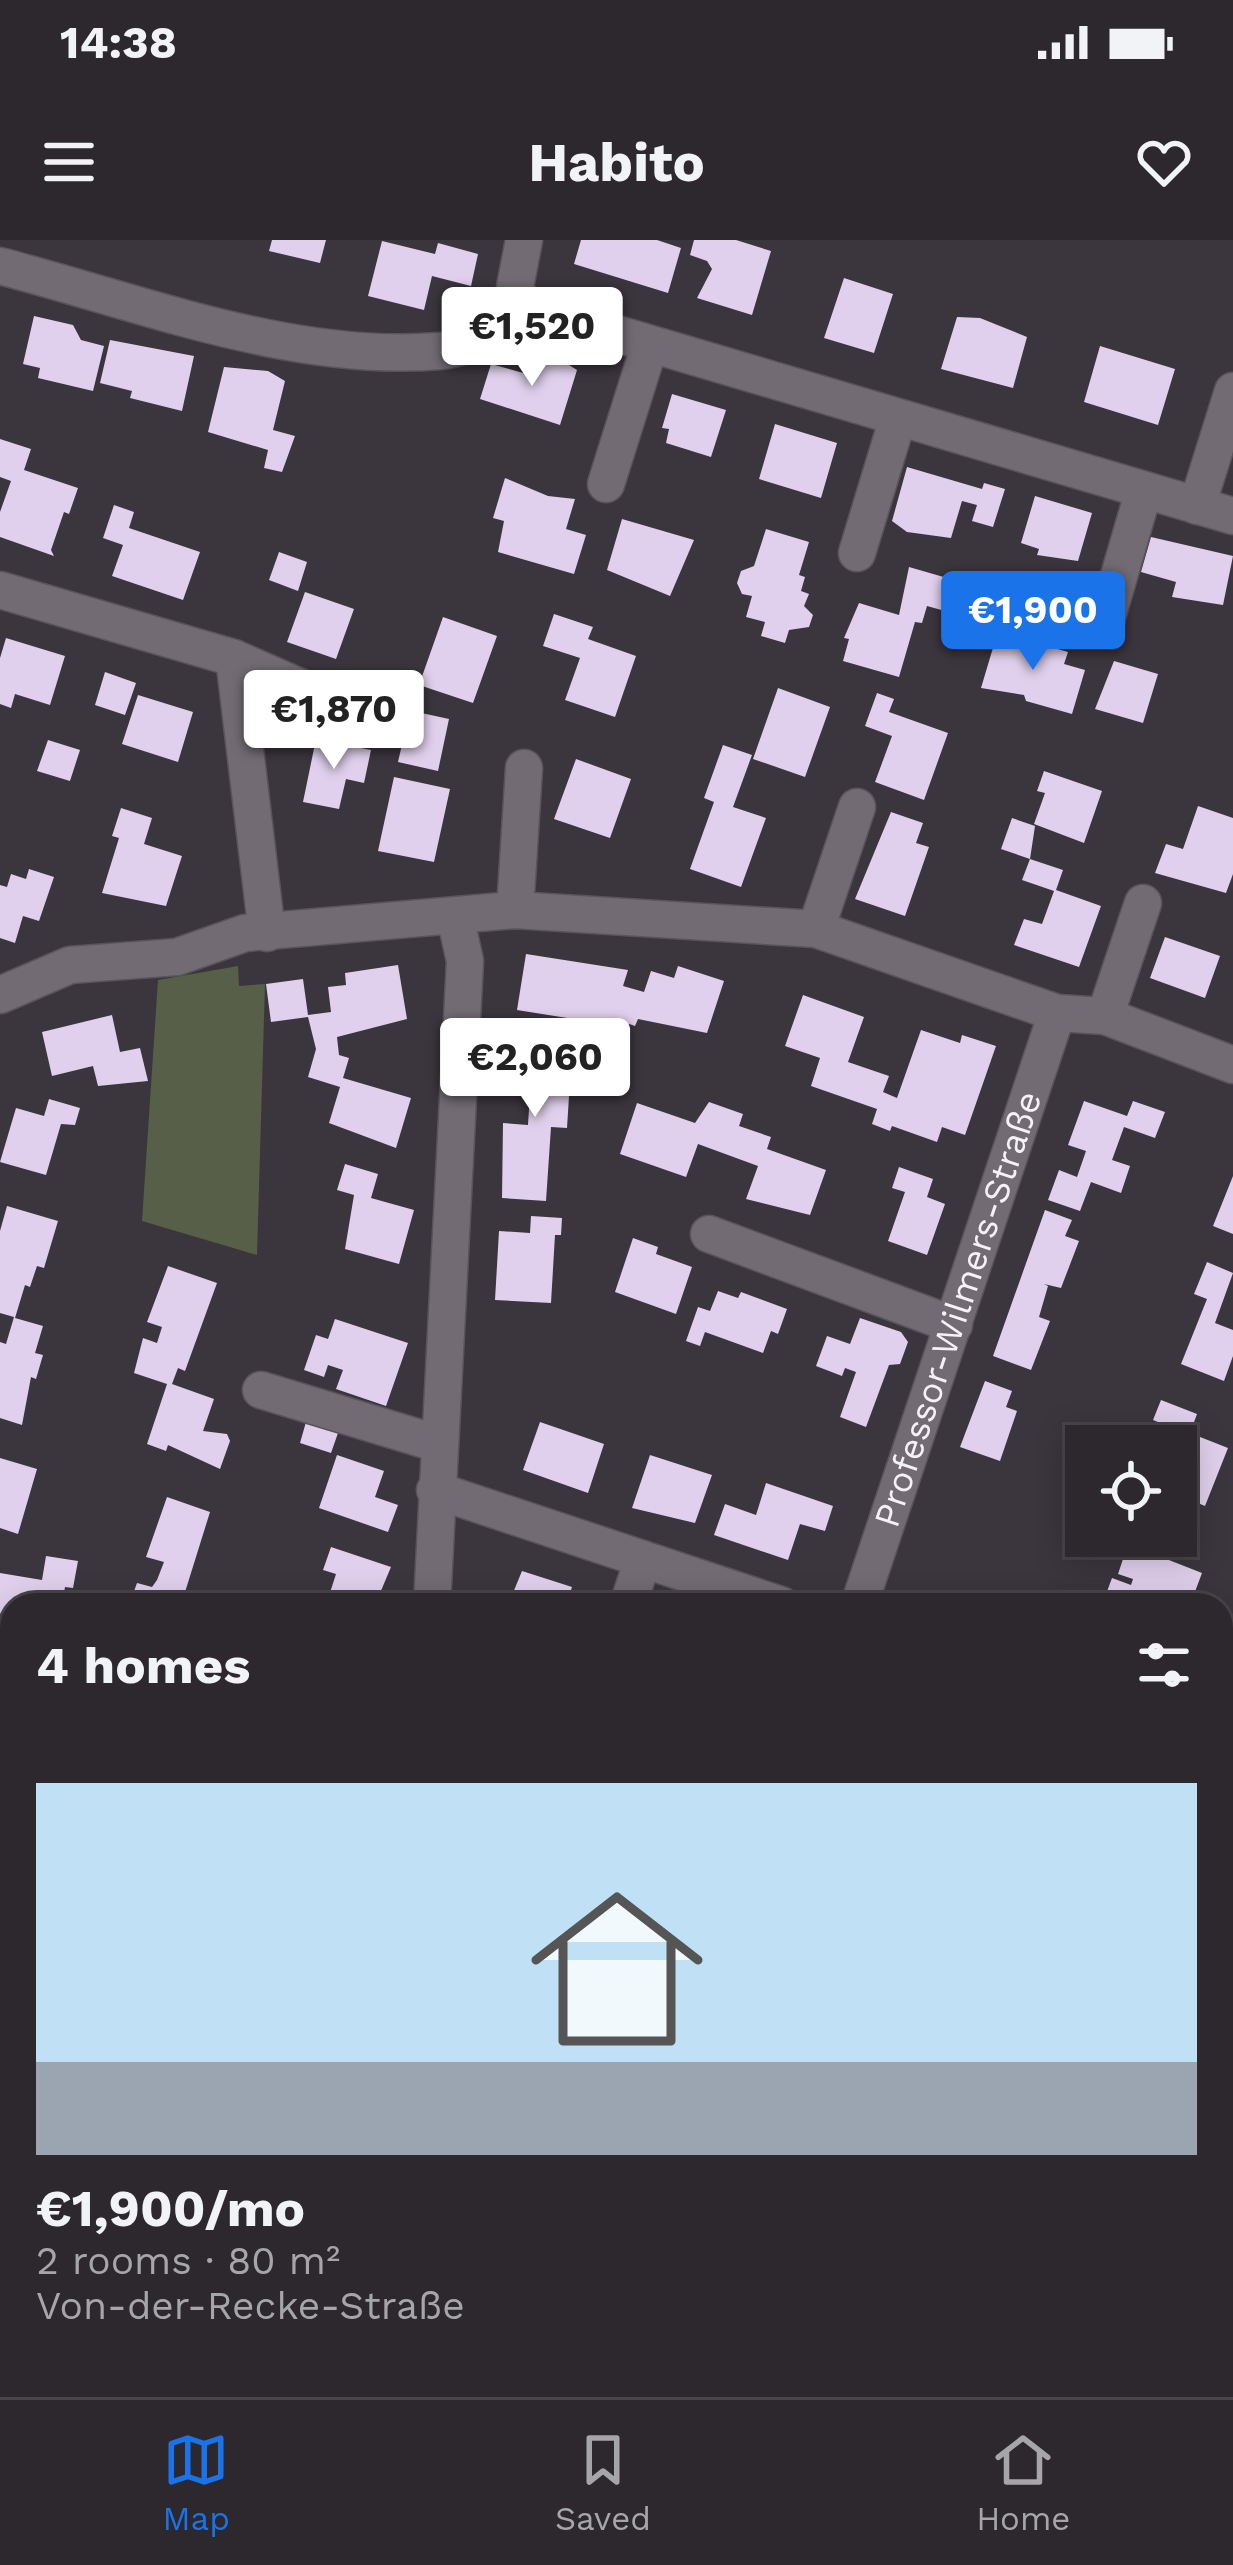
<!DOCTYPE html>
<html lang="en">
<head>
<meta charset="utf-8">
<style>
  :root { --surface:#2c282e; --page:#343036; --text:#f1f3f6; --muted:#a6a6aa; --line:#48444a; --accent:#1a73e8 }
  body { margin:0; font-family:"Work Sans",sans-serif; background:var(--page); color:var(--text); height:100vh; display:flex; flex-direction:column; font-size:45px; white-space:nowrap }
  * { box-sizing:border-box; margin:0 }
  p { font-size:39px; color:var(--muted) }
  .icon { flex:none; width:66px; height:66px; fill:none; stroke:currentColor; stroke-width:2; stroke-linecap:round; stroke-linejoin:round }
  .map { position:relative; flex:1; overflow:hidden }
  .details { position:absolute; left:0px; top:1353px; width:1233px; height:804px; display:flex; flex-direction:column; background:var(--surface); border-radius:36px 36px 0 0; box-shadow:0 6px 30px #0003,0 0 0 3px var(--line) }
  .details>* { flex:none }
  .fabs { position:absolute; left:1065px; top:1185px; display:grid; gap:24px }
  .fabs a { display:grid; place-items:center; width:132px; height:132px; border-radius:0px; background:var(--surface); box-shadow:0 6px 30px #0003,0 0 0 3px var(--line); font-size:60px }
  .price { position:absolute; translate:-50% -102px; padding:0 27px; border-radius:12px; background:#fff; color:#222; font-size:39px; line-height:78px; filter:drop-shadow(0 3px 6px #0008) }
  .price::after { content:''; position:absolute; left:50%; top:72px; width:36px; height:27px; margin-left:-18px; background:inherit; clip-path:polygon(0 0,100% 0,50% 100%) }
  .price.current { background:var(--accent); color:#fff }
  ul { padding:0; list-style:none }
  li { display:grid; align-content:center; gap:24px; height:636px; padding:0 36px }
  li span { display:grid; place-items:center; height:372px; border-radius:0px; color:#555 }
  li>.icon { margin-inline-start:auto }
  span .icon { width:216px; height:216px; fill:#fffc; stroke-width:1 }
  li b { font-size:51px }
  h2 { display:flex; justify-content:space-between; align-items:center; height:144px; padding:0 36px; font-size:51px }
  .status { display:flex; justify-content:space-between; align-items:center; height:84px; padding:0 60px; background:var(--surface); direction:ltr }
  .status svg { height:33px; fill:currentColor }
  header { display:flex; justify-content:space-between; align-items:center; height:156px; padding:0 36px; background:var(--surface); font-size:54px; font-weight:700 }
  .tabs { display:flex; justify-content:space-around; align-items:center; height:168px; border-top:3px solid var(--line); background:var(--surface); font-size:33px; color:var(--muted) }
  .tabs a { display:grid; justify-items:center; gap:6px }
  .tabs .current { color:var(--accent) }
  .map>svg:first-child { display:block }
  .green { fill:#575f48 }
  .building { fill:#e1d0ed }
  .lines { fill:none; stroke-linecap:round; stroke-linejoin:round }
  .minor-casing { stroke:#59545b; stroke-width:39 }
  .minor { stroke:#726b74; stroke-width:36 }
  .labels { text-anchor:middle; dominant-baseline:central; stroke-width:12; stroke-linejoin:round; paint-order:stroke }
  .street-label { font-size:36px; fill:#f5f2f7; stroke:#3b353d }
</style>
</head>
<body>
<div class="status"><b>14:38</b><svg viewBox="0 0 49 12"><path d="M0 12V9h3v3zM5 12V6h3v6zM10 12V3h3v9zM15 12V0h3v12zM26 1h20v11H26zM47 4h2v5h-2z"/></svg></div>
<header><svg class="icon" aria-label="menu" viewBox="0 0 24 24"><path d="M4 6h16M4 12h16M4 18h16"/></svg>Habito<svg class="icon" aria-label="heart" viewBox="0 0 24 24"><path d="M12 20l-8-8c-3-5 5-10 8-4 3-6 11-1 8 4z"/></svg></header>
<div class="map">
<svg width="1233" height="2157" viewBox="0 0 1233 2157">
  <rect width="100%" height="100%" fill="#3b353d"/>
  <path class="green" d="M238,726l1,20 26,-2 -8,271 -115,-34 16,-241z"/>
  <path class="building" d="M272,0h54l-6,23 -51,-12z
    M581,0h76l24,8 -13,45 -94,-29z
    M694,0h42l35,11 -19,64 -55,-17 15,-29 -5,-8 -17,-6z
    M382,1l53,13 3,-11 40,11 -7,32 -39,-10 -8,34 -56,-14z
    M844,38l49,16 -19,59 -50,-15z
    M34,76l39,9 8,15 23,6 -11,45 -55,-13 2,-10 -17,-4z
    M957,77l23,1 47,19 -14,51 -72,-19z
    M110,100l84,16 -12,55 -52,-13 2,-7 -32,-8z
    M1100,106l75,23 -17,56 -74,-23z
    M532,117l23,7 6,-4 16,10 -17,55 -80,-26 11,-35 36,10z
    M224,127l44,4 17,10 -12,49 22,6 -13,36 -18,-4 4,-18 -60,-18z
    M672,154l54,16 -15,47 -45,-14 3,-14 -7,-1z
    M775,184l62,19 -16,55 -62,-19z
    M0,199l31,10 -7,21 54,18 -9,26 -5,-2 -13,38 3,6 -54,-19v-25l11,-31 -11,-4z
    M907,227l75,22 2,-6 21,6 -12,38 -21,-6 5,-16 -15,-4 -11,37 -44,-6 -15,-11z
    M505,238l43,18 27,3 -9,30 20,6 -12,39 -76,-22 6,-31 -11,-3z
    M1035,256l57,17 -14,48 -41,-6 2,-6 -18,-6z
    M114,265l20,7 -5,16 71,24 -17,48 -71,-24 11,-31 -20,-7z
    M622,279l72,21 -24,56 -63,-26z
    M766,289l43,13 -10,33 6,2 -4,14 8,3 -5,12 9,9 -4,12 -20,3 -4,13 -24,-7 4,-14 -19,-5 6,-21 -10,-2 -5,-11 4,-12 13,-5z
    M1151,297l82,19 -10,49 -51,-8 4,-15 -35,-10z
    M279,312l28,10 -9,29 -29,-11z
    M909,327l45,13 -9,31 -18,-5 -5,17 -7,-1 -16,55 -56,-16 6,-22 -5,-1 15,-35 40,12z
    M305,352l49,17 -18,50 -49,-17z
    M554,374l39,13 -5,12 48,17 -21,61 -50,-17 15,-42 -37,-12z
    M443,377l54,19 -24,67 -54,-18z
    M998,391l70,21 -4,12 21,6 -13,44 -46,-13 -2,-6 -43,-7z
    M6,398l59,18 -15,49 -35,-11 -4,14 -11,-4v-46z
    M1114,421l44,13 -15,49 -48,-14z
    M105,432l31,11 -11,32 -30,-10z
    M778,448l52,19 -25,70 -52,-18z
    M877,453l17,6 -5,13 59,21 -24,67 -49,-18 17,-46 -27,-10z
    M138,455l55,17 -15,50 -56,-18z
    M417,472l32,7 -11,52 -40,-9 5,-22 7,2z
    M316,499l55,11 -7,33 -18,-4 -7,30 -36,-7z
    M48,500l32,10 -10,31 -33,-10z
    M723,505l29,10 -19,52 33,11 -25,69 -51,-18 24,-67 -10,-4z
    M576,519l55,20 -21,59 -56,-19z
    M1044,531l58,20 -18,52 -50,-19 11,-31 -8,-2z
    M394,537l56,12 -16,73 -56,-11z
    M1198,566l35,12v56l-7,19 -71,-20 11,-29 17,5z
    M121,568l31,10 -8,26 38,12 -16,50 -64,-13 17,-55 -7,-2z
    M891,572l32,11 -7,20 13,4 -24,69 -50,-17z
    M1012,578l23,8 -5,33 -29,-10z
    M1030,619l33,11 -7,20 45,16 -22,61 -65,-22 10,-26 18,5 12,-33 -32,-11z
    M29,629l25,8 -15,44 -16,-5 -8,27 -15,-5v-53l7,2 4,-13 15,5z
    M1165,697l55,19 -15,42 -55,-20z
    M526,714l102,16 -5,16 21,6 7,-21 23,7 4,-12 46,15 -17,52 -69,-14 -3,7 -23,-8 -1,7 -94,-15z
    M398,725l9,54 -70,18 2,18 10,3 -6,20 68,20 -15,50 -67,-25 11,-36 -32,-10 8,-28 -8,-32 -37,5 -5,-38 37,-5 5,36 23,-3 -3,-25 18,-2 -1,-12z
    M803,755l61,22 -16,45 41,14 -6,16 14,6 24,-68 39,13 2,-8 34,11 -31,89 -23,-8 -5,15 -45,-16 -2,5 -18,-7 5,-15 -66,-23 9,-28 -35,-12z
    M112,775l8,37 20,-4 8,33 -50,5 -5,-20 -41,10 -10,-44z
    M514,806l58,3 -5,79 -16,-1 -5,74 -44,-3 1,-75 25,2 2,-32 -19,-1 4,-21 -7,-16z
    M49,859l31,9 -5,17 -14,-1 -15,51 -46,-13 16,-54 28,8z
    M1084,861l43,15 6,-15 32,11 -10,26 -31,-11 -12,33 18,6 -9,27 -30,-11 -11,29 -32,-11 11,-30 18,7 9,-26 -18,-6z
    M709,862l34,12 -4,12 32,11 -4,12 59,21 -16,45 -64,-16 12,-33 -60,-22 -12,33 -66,-23 17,-51 58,20z
    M345,924l33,10 -7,24 43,12 -15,54 -54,-15 9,-54 -17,-5z
    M899,927l34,12 -6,18 18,7 -18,51 -39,-14 17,-49 -13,-4z
    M1233,936v58l-20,-8z
    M7,966l51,15 -14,47 -7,-2 -7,21 -5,-2 -10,33 28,8 -8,27 8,2 -7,24 -5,-2 -9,48 -22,-7v-76l6,2 8,-27 -14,-4v-82z
    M1045,970l27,10 -7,16 14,5 -18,47 -17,-4 4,2 -9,31 11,4 -19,49 -38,-14z
    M531,976l31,2 -1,17h-6l-4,68 -56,-3 4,-69 31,2z
    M633,998l25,9 -2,7 36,13 -16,47 -61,-22z
    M1207,1022l26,11 -18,50 18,7v26l-9,25 -43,-17 26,-65 -13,-5z
    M168,1026l49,17 -32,88 -7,-3 -6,16 42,15 -11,32 24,3 3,7 -10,28 -52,-24 -2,6 -19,-7 20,-60 -33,-11 9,-35 14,5 5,-16 -15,-5z
    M718,1051l20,7 3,-6 46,17 -9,25 -7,-3 -8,22 -58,-21 -5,14 -14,-5 12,-34 12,4z
    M860,1078l41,14 7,10 -8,22 -11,1 -23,62 -26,-10 16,-45 -11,-4 -3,8 -26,-10 11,-30 23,8z
    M335,1079l73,24 -22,63 -50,-17 7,-19 -15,-5 -4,12 -20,-7 12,-35 12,4z
    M985,1141l27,10 -6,16 11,4 -17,50 -40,-14z
    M1161,1160l36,14 -7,19 38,15 -23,58 -29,-12v-39l9,-22 -32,-13z
    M306,1182l32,11 -7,20 -31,-10z
    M540,1182l64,22 -16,49 -65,-23z
    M337,1215l47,16 -9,26 23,8 -10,27 -69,-24z
    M650,1215l62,20 -17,48 -63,-15z
    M0,1218l37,11 -19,65 -18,-6z
    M766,1243l67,23 -8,25 -25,-7 -12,36 -74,-25 11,-31 31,11z
    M167,1257l43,15 -29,93h-52l8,-22 15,4 5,-7 7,-18 -18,-5z
    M1128,1304l74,29 -12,32h-88l10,-27 19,7 2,-6 -15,-5z
    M331,1307l60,20 -16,38h-49l10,-31 -13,-4z
    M46,1316l32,5 -5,27 -8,-1 -3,18h-50v26l-12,-2v-56l42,7z
    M522,1331l50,16 -6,18h-58z
    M0,1653l12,1 -4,51h-8z
    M1225,1688l8,3v36l-12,-5z
    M0,1760l7,1 -3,34 7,6 -1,12 -10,6z
    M1225,1983l8,5v65l-12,-7z
    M91,2145h60l-4,12h-60z
    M317,2145h49l-4,12h-48z
    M493,2145h64l-4,12h-64z
    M791,2145h42l-5,12h-41z
    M959,2145h48l22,12h-77z"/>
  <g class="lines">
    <g class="minor-casing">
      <g id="minor">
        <path d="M524,0l-9,47 12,30"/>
        <path d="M0,26c142,37 292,97 440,85 39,-3 72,-33 113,-36l680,201"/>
        <path d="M606,244l44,-140"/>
        <path d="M1197,266l36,-115"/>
        <path d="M857,313l41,-135"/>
        <path d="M0,350l234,68 33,275"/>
        <path d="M1105,384l39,-134"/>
        <path d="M234,418l143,63"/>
        <path d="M515,670l9,-142"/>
        <path d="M816,689l41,-122"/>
        <path d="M0,755l70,-30 107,-8 68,-24 270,-23 301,19 241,84 48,3 128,49"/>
        <path d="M1105,776l38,-113"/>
        <path d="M709,994l245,91"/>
        <path d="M261,1150l178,54"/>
        <path d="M435,1250l346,115"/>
        <path d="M432,1365l33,-644 -10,-45"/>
        <path d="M628,1365l15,-46"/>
        <path id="s1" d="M859,1365l198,-592"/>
        <path d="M1221,1439l12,-30"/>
        <path d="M0,1490l12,16"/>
        <path d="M1221,2099l12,4"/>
        <path d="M52,2145l1,12"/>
        <path d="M443,2145l2,12"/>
        <path d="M887,2157l7,-12"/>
      </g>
    </g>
    <use href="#minor" class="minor"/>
  </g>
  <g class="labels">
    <g class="street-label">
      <text stroke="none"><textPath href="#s1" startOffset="312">Professor-Wilmers-Straße</textPath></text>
    </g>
  </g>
</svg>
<div class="fabs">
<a><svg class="icon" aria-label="locate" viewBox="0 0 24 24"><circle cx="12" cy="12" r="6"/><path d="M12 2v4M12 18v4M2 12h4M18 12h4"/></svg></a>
</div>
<b class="price" style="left:532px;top:149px">€1,520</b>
<b class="price current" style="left:1033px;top:433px">€1,900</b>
<b class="price" style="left:334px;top:532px">€1,870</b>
<b class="price" style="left:535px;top:880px">€2,060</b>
<section class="details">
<h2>4 homes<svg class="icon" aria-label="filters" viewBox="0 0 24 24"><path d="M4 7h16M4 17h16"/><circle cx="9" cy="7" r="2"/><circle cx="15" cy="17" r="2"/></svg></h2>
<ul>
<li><span style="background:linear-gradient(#bfe0f5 75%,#9aa5b1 0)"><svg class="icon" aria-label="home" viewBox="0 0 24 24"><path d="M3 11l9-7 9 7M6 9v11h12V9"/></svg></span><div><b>€1,900/mo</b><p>2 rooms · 80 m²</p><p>Von-der-Recke-Straße</p></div></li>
</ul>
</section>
</div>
<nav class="tabs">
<a class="current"><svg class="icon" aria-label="map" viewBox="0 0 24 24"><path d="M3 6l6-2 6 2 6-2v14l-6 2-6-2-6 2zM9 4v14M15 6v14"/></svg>Map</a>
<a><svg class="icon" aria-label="saved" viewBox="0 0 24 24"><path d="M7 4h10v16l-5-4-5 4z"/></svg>Saved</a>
<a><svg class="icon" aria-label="home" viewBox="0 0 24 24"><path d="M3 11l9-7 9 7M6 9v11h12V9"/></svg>Home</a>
</nav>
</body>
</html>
